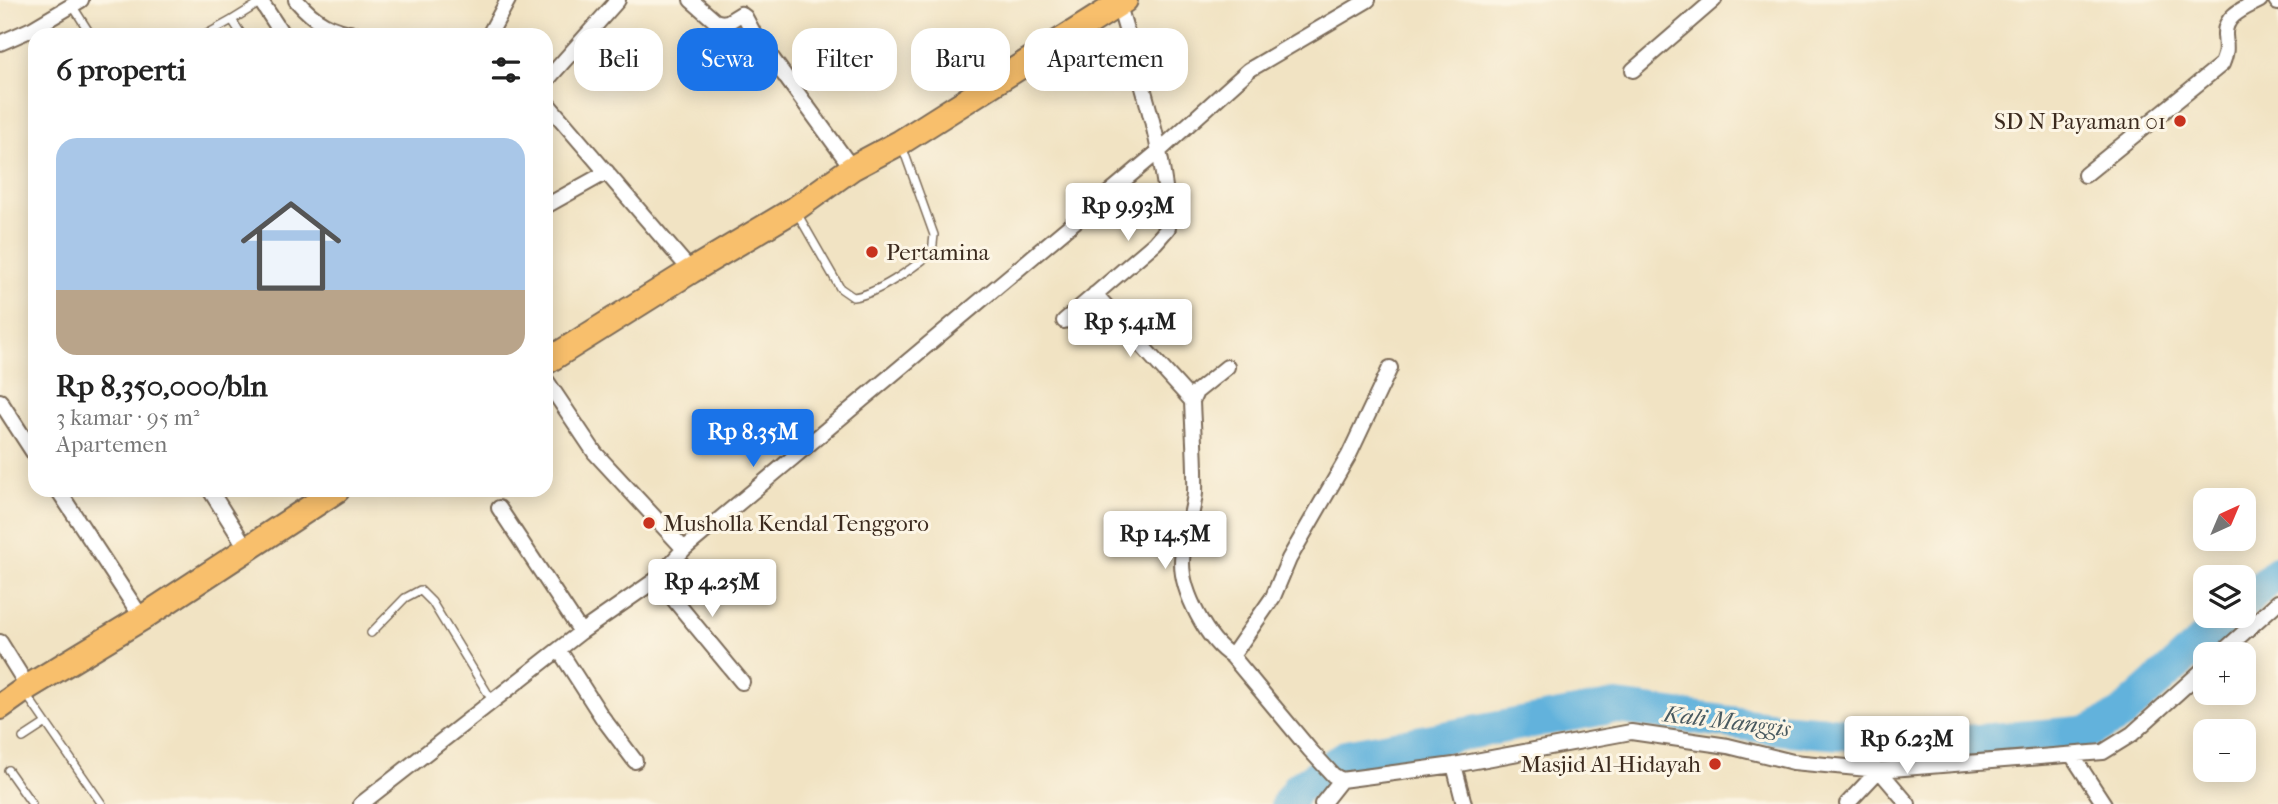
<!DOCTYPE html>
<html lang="id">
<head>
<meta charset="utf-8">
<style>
  :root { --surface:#fff; --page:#f2f2f2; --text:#222; --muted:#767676; --accent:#1a73e8 }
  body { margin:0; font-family:"IM FELL French Canon",serif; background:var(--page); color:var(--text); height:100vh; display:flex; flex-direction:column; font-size:26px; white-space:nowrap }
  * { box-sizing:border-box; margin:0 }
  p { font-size:23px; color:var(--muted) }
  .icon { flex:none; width:38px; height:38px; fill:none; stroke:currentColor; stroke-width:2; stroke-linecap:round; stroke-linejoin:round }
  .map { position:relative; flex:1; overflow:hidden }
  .side { position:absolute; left:28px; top:28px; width:525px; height:469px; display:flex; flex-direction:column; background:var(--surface); border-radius:21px; box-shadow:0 4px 18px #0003 }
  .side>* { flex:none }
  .top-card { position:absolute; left:574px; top:28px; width:665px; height:63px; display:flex; gap:14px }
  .needle { width:46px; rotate:44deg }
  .fabs { position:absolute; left:2193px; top:488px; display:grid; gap:14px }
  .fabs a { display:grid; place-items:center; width:63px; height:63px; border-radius:14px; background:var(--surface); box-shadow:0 4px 18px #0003; font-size:35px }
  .price { position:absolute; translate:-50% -60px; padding:0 16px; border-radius:7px; background:#fff; color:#222; font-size:23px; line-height:46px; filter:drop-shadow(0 2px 4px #0008) }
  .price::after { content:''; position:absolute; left:50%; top:42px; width:21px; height:16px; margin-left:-10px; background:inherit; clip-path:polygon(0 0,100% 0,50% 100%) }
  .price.on { background:var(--accent); color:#fff }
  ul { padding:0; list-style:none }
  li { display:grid; align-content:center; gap:14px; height:371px; padding:0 28px }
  li span { display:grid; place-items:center; height:217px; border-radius:21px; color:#555 }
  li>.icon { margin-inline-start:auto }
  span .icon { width:126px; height:126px; fill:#fffc; stroke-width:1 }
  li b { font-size:30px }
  h2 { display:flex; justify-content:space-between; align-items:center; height:84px; padding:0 28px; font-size:30px }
  .chip { padding:0 24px; border-radius:21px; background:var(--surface); box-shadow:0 4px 18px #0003; font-size:24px; line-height:63px }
  .chip.on { background:var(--accent); color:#fff }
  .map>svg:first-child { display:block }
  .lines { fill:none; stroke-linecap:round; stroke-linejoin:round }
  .river { stroke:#62b2dc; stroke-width:33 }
  .service-casing { stroke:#7b6b58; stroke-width:10 }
  .minor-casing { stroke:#7b6b58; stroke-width:18 }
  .trunk-casing { stroke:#7b6b58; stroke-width:28 }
  .service { stroke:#fff; stroke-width:7 }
  .minor { stroke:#fff; stroke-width:14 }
  .trunk { stroke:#f8bf6c; stroke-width:24 }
  .poi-dot { fill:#c8321e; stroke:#fcf5e5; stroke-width:2.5 }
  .labels { text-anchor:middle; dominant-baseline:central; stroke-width:6; stroke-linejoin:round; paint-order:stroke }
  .poi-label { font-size:23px; fill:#3b2a1e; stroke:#fcf5e5; text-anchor:end }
  .water-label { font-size:24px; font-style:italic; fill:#495a60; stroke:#fcf5e5 }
</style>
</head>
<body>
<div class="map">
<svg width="2278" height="804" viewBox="0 0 2278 804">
  <rect width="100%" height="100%" fill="#fcf5e5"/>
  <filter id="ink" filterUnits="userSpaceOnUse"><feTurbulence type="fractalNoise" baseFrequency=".0143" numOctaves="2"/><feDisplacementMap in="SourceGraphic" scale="14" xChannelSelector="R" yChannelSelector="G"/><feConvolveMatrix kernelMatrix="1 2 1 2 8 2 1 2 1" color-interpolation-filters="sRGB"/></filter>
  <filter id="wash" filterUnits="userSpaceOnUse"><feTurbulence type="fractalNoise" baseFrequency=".00686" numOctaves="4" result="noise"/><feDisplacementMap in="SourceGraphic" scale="28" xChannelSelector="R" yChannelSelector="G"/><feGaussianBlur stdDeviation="1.57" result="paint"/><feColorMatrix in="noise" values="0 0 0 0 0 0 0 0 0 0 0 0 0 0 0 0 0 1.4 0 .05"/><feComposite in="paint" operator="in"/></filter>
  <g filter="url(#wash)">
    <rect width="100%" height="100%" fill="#f1e3c3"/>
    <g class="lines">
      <path class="river" d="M2244,603l34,-31
        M1287,804l11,-16 50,-33 265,-48 169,22 176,13 130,-10 33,-17 109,-99"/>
    </g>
  </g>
  <g filter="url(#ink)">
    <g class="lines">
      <g class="service-casing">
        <path id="service" d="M72,5l19,30
          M232,20l29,-18
          M205,35l27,-15 10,15
          M797,213l43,75 13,9c25,-3 58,-28 79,-44l2,-18 -32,-89
          M371,633l34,-35 15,-8 12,12 61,100
          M26,694l76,110
          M23,738l23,-15
          M8,770l24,34"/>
      </g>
      <g class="minor-casing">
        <path id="minor" d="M260,0l23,35
          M296,0c20,23 34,30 63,35
          M691,0l24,21 6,2 7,-1 13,-8 4,3 8,15 99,136
          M2276,0l2,3
          M489,35l19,-35
          M0,43l32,-14 49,-29
          M1633,70l81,-70
          M546,81l72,-81
          M546,102l145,169
          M2085,175l137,-111c5,-12 4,-17 3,-29 -1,-20 20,-27 35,-35
          M546,206l61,-34
          M1095,294l97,107
          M1064,321l91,-78 13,-15c-1,-76 -29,-151 -49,-223
          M1227,367l-31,25 -4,9c1,30 4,62 3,92 -2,24 -13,47 -13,70 0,29 25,78 50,93l78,94 23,25 8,5
          M546,380l49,73 89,96
          M0,401l35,54
          M58,490l84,128
          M210,490l37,59
          M499,508l82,124
          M657,579l85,103
          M0,642l28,45
          M559,650l43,67 33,44
          M2220,654l58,-52
          M1232,656l41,-59 16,-38 60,-104 41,-87
          M2072,755l32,49
          M1454,765l10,39
          M361,804l220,-172 76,-53 27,-30 475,-398 90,-81 119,-70
          M1322,804l19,-24 113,-15 177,-33 97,14 65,16 86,8 224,-18 29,-18 73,-66
          M1847,804l32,-34 29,34"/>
      </g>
      <g class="trunk-casing">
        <path id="trunk" d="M546,362l145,-91 104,-62 57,-41 49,-26 224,-142
          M0,707l28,-20 114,-69 195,-128"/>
      </g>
      <use href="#service" class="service"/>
      <use href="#minor" class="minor"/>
      <use href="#trunk" class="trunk"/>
    </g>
  </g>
  <g class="poi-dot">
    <circle cx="2180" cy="121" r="7"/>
    <circle cx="872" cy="252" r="7"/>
    <circle cx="649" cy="523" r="7"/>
    <circle cx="1715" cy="764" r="7"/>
  </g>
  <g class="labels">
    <g class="poi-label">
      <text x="2166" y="121">SD N Payaman 01</text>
      <text x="886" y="252" text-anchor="start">Pertamina</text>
      <text x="663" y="523" text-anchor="start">Musholla Kendal Tenggoro</text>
      <text x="1701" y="764">Masjid Al-Hidayah</text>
    </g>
    <g class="water-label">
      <text transform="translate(1727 721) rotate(7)">Kali Manggis</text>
    </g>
  </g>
</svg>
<div class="fabs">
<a><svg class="needle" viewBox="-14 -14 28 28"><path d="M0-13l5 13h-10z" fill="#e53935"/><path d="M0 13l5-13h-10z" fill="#767676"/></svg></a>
<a><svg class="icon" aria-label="layers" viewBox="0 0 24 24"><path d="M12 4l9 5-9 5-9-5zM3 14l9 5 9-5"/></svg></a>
<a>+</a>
<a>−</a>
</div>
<b class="price" style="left:1128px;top:243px">Rp 9.93M</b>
<b class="price" style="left:1130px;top:359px">Rp 5.41M</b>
<b class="price on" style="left:753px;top:469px">Rp 8.35M</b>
<b class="price" style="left:1165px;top:571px">Rp 14.5M</b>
<b class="price" style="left:712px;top:619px">Rp 4.25M</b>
<b class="price" style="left:1907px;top:776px">Rp 6.23M</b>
<div class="top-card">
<a class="chip">Beli</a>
<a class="chip on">Sewa</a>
<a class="chip">Filter</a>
<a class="chip">Baru</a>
<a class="chip">Apartemen</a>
</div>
<section class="side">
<h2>6 properti<svg class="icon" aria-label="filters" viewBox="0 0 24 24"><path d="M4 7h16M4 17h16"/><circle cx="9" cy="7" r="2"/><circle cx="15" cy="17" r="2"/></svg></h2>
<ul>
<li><span style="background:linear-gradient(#a9c7e8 70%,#b9a48a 0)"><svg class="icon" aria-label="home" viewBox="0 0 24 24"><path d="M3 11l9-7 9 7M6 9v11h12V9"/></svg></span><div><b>Rp 8,350,000/bln</b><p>3 kamar · 95 m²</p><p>Apartemen</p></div></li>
</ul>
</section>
</div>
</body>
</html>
